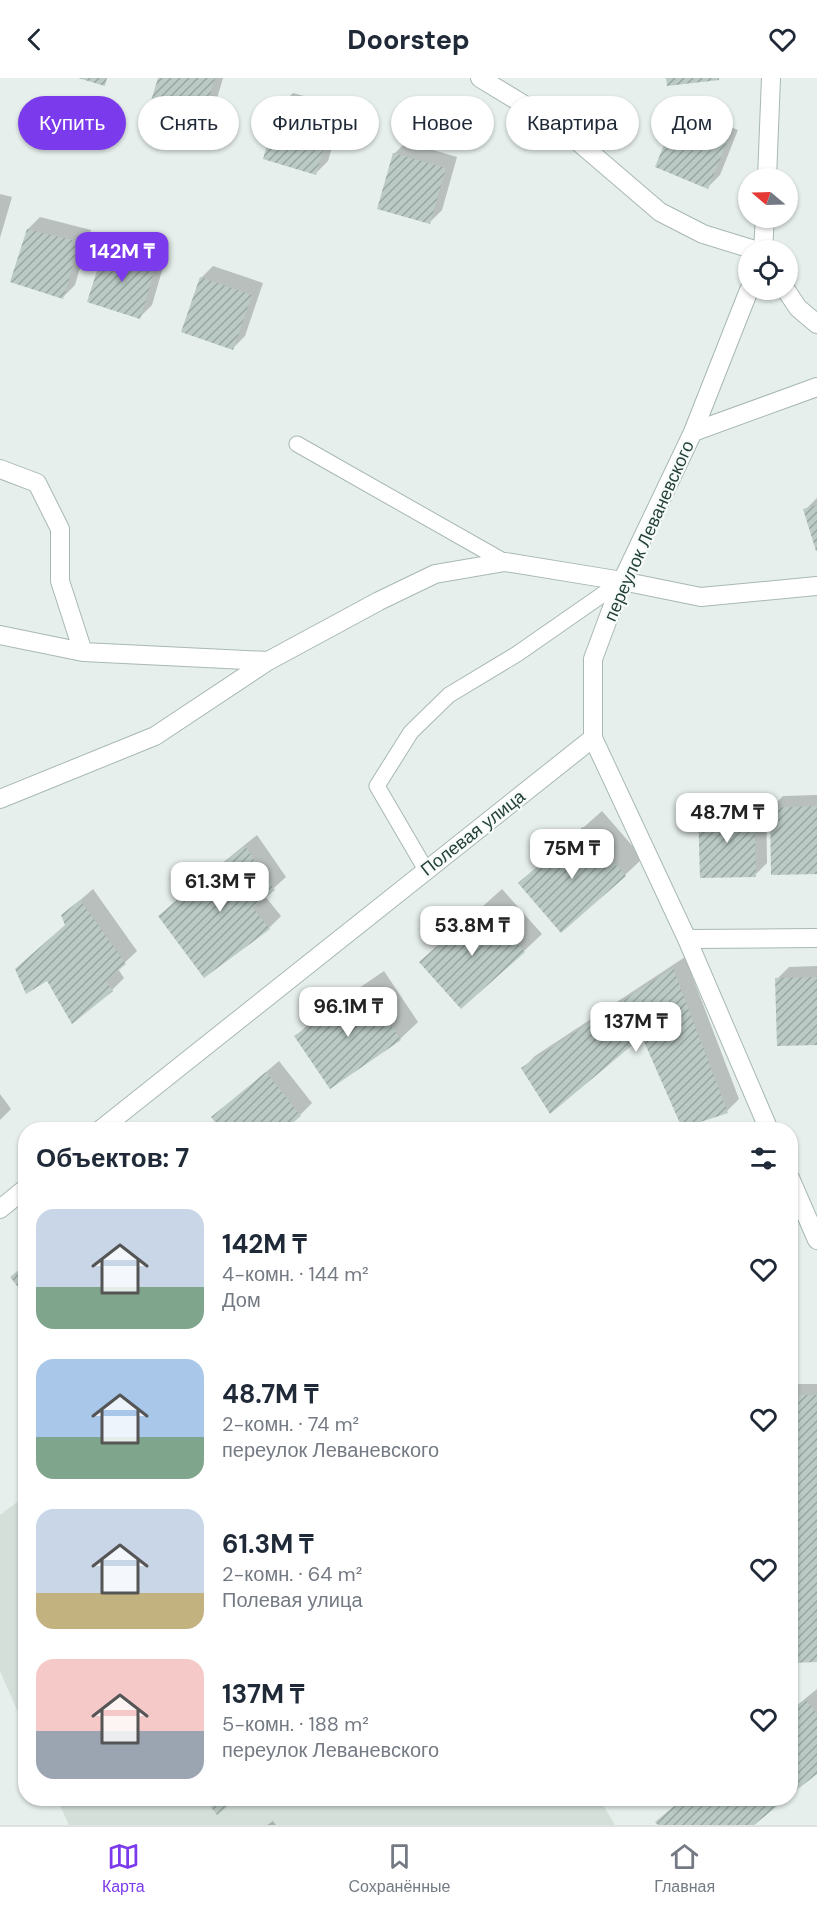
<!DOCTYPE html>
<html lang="ru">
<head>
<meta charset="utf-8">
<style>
  :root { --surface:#fff; --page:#f6f6f7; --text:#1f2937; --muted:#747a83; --line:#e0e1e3; --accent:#7c3aed }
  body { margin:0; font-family:"DM Sans",sans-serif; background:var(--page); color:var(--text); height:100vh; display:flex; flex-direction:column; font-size:22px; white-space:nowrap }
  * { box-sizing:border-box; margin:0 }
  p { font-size:20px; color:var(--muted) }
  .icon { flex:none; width:33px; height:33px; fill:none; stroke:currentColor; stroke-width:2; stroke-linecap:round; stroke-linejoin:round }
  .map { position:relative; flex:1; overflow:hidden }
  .sheet { position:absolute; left:18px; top:1044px; width:780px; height:684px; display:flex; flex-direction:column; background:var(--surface); border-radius:24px; box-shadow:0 2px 4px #0004 }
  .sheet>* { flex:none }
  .hud { position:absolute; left:18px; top:18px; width:782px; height:54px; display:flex; gap:12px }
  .needle { width:39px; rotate:289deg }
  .buttons { position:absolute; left:738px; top:90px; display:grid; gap:12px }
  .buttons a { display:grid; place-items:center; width:60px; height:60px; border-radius:50%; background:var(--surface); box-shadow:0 2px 4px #0004; font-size:30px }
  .price { position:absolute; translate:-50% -51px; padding:0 14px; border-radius:12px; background:#fff; color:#222; font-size:20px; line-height:39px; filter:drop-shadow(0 2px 3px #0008) }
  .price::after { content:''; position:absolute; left:50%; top:36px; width:18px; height:14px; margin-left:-9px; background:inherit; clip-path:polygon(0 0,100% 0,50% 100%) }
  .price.current { background:var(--accent); color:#fff }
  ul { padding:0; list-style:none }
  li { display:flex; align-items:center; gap:18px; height:150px; padding:0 18px }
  li span { display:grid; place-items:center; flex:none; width:168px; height:120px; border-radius:18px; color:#555 }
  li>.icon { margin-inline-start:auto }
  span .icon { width:72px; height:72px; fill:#fffc; stroke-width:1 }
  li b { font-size:26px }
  h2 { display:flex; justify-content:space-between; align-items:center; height:72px; padding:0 18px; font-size:26px }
  .tag { padding:0 21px; border-radius:27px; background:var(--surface); box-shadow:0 2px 4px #0004; font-size:21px; line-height:54px }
  .tag.current { background:var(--accent); color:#fff }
  header { display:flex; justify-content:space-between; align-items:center; height:78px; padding:0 18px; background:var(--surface); font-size:27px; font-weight:700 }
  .tab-bar { display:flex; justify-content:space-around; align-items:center; height:84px; border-top:2px solid var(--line); background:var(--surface); font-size:16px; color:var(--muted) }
  .tab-bar a { display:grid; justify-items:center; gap:3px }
  .tab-bar .current { color:var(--accent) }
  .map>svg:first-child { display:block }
  .built { fill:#d4dfda }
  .shadow { fill:#0003 }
  .building { fill:url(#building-hatch) }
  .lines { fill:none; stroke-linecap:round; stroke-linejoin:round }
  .service-casing { stroke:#a8b8b2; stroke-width:17 }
  .minor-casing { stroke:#a8b8b2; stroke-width:20 }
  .tertiary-casing { stroke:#a8b8b2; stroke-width:20 }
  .service { stroke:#fff; stroke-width:15 }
  .minor { stroke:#fff; stroke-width:18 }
  .tertiary { stroke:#fff; stroke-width:18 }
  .labels { text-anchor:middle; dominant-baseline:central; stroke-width:4.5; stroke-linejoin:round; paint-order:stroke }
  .street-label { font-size:18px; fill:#24423a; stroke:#f7fbf9 }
</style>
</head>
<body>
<header><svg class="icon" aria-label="back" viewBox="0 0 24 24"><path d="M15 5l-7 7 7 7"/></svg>Doorstep<svg class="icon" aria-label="heart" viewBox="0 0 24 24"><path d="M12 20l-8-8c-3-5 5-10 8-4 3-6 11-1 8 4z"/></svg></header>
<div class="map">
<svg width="817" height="1747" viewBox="0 0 817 1747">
  <defs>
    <pattern id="building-hatch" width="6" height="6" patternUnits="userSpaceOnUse" patternTransform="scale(1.5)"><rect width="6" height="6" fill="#bbcac4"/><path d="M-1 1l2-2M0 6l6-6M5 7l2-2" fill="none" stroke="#98a6a0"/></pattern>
  </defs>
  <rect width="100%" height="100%" fill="#e6efeb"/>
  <path class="built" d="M25,1418v232l-25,-57v-156z
    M599,1720l16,27h-546l-12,-26z"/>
  <path class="shadow" d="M159,0h64l-12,41 -12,12z
    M293,15l51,14 -16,54 -12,12 -35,-68z
    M687,31l51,21 -18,45 -12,12 -33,-66z
    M406,64l51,15 -15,53 -12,12 -36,-68z
    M0,116l12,3 -12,41z
    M40,139l51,13 -16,55 -12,12 -35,-68z
    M117,159l51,13 -16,55 -12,12 -35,-67z
    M213,188l50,17 -18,53 -12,12 -32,-70z
    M817,420v50l-12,-38z
    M817,717v78l-46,-65 12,-12z
    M766,719l1,66 -12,12 -55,-64 12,-12z
    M602,733l41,47 -18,17 -105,9z
    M257,757l29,42 -21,19 16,20 -12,12 -65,48 -44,-60 12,-12z
    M93,811l44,62 -19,18 6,9 -12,12 -46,-66 -4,-8z
    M502,811l40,45 -18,17 -103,11z
    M685,879l54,142 -12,12 -44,15 -40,-92 -120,34 12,-12z
    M817,888v78l-40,-65 12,-12z
    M384,893l34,51 -18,17 -104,-3 18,-17z
    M279,983l33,42 -12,12 -18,15 -69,-13z
    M0,1016l11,15 -11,11z
    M187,1045l6,7h-14z
    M790,1306h27v277h-27z
    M817,1611v83l-27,21v-82z
    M273,1743l3,4h-9z"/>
  <path class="building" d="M78,0h29l-2,8z
    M158,0h57l-16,55 -53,-16z
    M666,0h53v2l-52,6z
    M279,26l53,15 -16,56 -53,-16z
    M674,42l53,22 -19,47 -53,-22z
    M393,75l53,15 -16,56 -53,-15z
    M27,151l53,13 -17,57 -53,-17z
    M104,171l53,13 -17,57 -53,-17z
    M200,199l52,18 -19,55 -52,-18z
    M817,427v46h-1l-13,-42z
    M817,728v68l-46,1 -1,-67z
    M754,731l2,68 -56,1 -2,-68z
    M583,749l43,49 -65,57 -43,-50z
    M245,768l30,44 -22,18 17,21 -66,49 -46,-62z
    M80,822l46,64 -20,17 7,10 -41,33 -25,-43 -21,13 -11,-25 50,-44 -4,-10z
    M484,827l41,47 -64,57 -42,-47z
    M673,890l55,145 -46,15 -40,-91 -92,77 -29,-46z
    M817,899v68l-40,1 -2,-68z
    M366,910l35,52 -71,49 -36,-53z
    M266,994l35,44 -17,14h-63l-10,-13z
    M26,1186v33l-16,-20z
    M790,1317h27v267l-27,1z
    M806,1622l11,14v60l-27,21v-83z
    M204,1720h34l-21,17z
    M684,1720h103l-33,27h-96l-3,-3z"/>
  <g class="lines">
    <g class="service-casing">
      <path id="service" d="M297,366l208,118
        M426,792l-49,-84 34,-54 38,-37 68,-41 105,-73"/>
    </g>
    <g class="minor-casing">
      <path id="minor" d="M480,0l82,50 98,84 43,22 52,16
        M749,212l-56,142 -71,149 -29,78v79l94,201 82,191
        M693,354l124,-45
        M0,391l37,14 23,46v52l23,71
        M0,557l83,17 185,9 111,-60 56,-27 70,-12 117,19 79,16 116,-11
        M0,721l155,-63 113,-75
        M687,861l130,-1
        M100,1052l493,-392
        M790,1100l27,62
        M0,1131l26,-21"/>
    </g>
    <g class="tertiary-casing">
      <path id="tertiary" d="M767,100l4,-100
        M763,172l2,-32
        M786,212l12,18 19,16"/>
    </g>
    <use href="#service" class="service"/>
    <use href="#minor" class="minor"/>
    <use href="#tertiary" class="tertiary"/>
  </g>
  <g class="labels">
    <g class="street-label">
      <text transform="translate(649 453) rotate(-66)">переулок Леваневского</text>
      <text transform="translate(473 755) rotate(-38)">Полевая улица</text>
    </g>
  </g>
</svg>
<div class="buttons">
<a><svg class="needle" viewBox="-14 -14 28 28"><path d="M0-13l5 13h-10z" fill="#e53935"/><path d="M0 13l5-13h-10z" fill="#747a83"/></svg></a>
<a><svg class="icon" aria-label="locate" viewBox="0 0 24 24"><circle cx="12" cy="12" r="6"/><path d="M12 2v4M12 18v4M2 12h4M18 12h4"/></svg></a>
</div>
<b class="price current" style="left:122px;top:205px">142M ₸</b>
<b class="price" style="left:727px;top:766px">48.7M ₸</b>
<b class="price" style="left:572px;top:802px">75M ₸</b>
<b class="price" style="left:220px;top:835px">61.3M ₸</b>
<b class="price" style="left:472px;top:879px">53.8M ₸</b>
<b class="price" style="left:348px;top:960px">96.1M ₸</b>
<b class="price" style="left:636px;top:975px">137M ₸</b>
<div class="hud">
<a class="tag current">Купить</a>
<a class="tag">Снять</a>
<a class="tag">Фильтры</a>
<a class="tag">Новое</a>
<a class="tag">Квартира</a>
<a class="tag">Дом</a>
</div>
<section class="sheet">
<h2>Объектов: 7<svg class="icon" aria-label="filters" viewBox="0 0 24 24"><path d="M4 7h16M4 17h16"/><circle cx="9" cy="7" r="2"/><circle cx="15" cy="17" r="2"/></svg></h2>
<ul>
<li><span style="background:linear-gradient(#c9d6e8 65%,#7fa58c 0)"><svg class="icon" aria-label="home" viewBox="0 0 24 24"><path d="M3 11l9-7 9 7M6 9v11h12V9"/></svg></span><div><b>142M ₸</b><p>4-комн. · 144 m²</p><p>Дом</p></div><svg class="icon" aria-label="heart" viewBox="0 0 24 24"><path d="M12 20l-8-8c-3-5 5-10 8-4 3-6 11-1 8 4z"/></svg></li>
<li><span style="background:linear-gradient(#a9c7e8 65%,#7fa58c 0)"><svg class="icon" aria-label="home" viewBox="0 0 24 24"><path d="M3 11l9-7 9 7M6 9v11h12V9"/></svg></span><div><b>48.7M ₸</b><p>2-комн. · 74 m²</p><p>переулок Леваневского</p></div><svg class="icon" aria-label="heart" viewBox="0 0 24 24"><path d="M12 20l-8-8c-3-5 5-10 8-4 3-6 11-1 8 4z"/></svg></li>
<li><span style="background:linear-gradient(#c9d6e8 70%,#c2b280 0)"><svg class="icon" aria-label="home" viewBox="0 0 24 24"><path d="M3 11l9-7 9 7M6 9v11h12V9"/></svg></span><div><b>61.3M ₸</b><p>2-комн. · 64 m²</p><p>Полевая улица</p></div><svg class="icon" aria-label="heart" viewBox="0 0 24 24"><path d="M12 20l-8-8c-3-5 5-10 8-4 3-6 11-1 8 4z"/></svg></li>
<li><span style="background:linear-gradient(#f6c9c9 60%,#9aa5b1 0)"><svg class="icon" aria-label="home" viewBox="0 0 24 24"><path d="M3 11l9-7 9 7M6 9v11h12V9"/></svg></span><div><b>137M ₸</b><p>5-комн. · 188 m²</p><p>переулок Леваневского</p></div><svg class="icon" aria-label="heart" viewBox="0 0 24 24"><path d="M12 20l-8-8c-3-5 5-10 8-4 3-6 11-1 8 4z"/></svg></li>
</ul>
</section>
</div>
<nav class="tab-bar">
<a class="current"><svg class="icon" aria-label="map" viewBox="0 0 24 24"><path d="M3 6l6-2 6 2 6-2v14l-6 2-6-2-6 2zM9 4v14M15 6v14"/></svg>Карта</a>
<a><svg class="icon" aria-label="saved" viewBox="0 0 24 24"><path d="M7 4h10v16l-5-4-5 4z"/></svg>Сохранённые</a>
<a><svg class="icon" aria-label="home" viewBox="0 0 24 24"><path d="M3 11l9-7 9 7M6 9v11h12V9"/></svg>Главная</a>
</nav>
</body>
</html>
